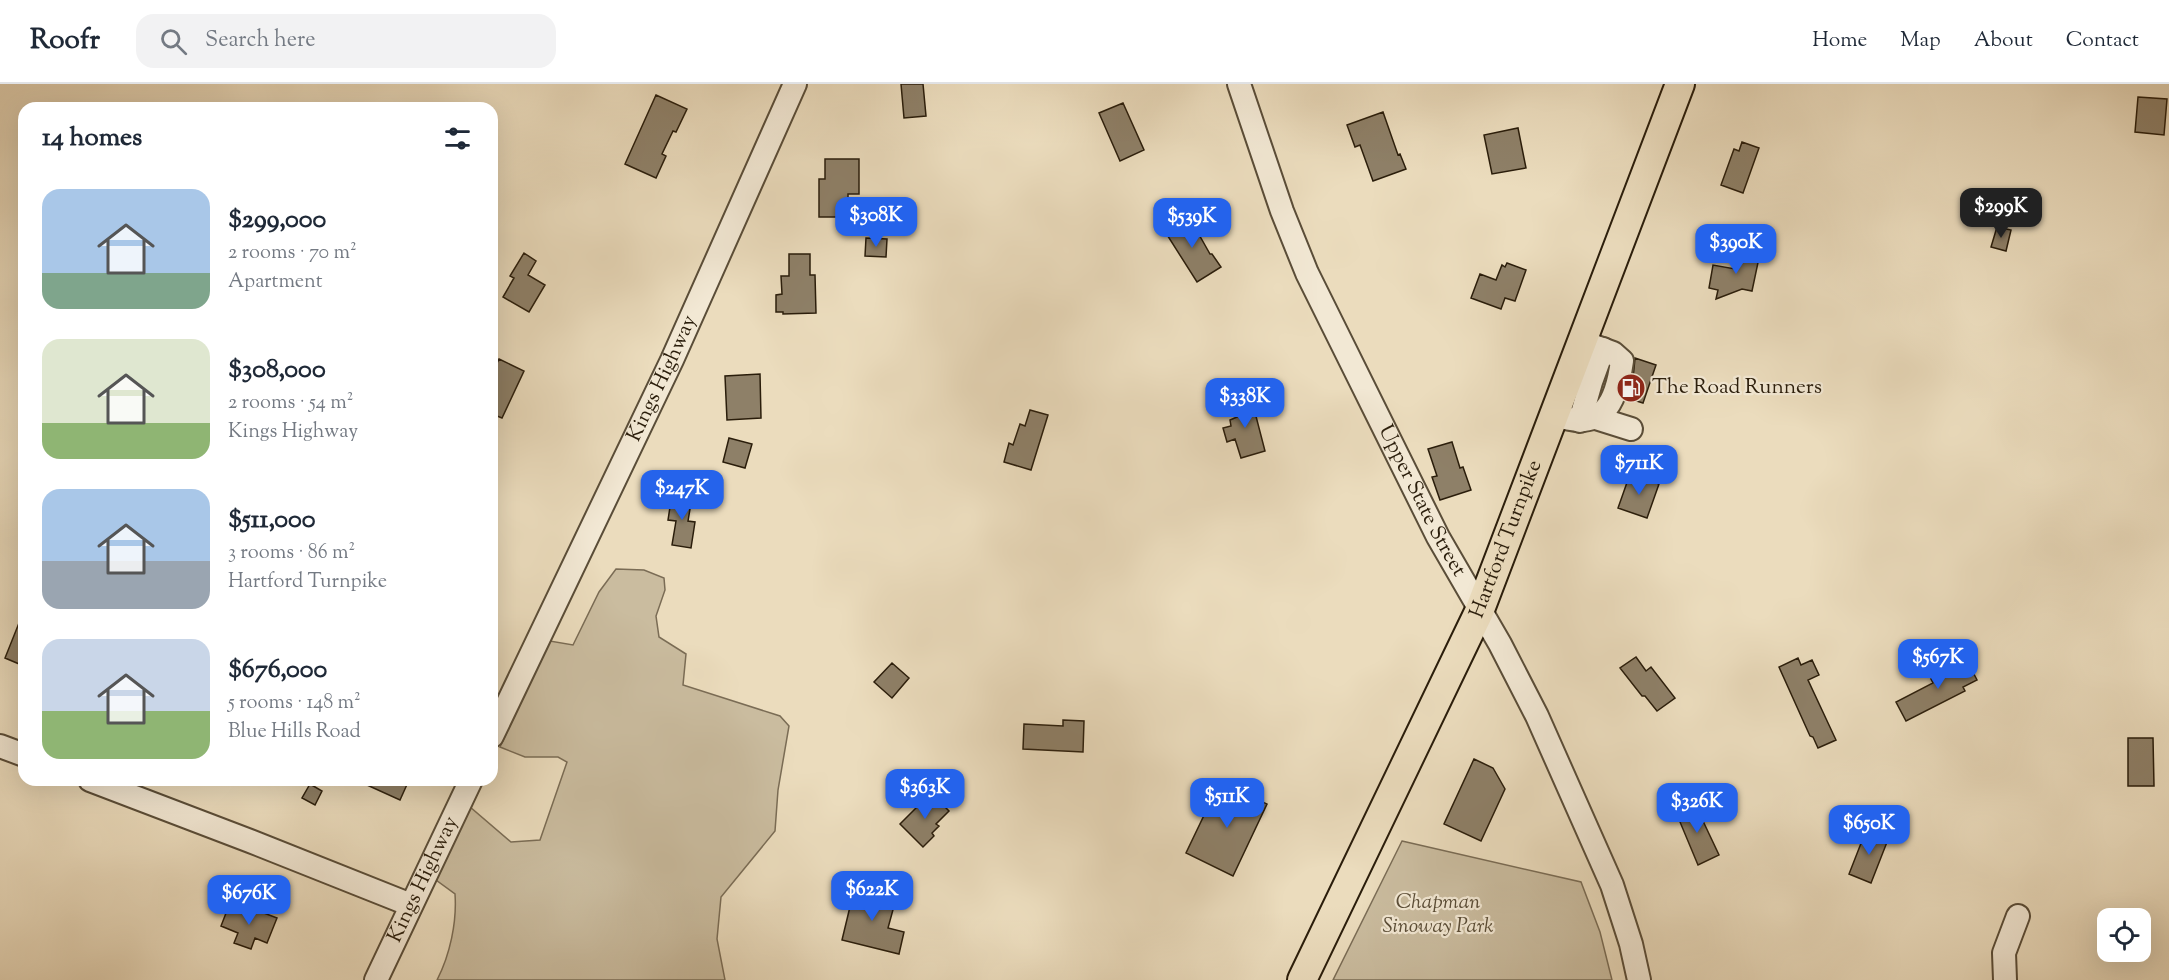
<!DOCTYPE html>
<html lang="en">
<head>
<meta charset="utf-8">
<style>
  :root { --surface:#fff; --page:#f2f2f3; --text:#1f2937; --muted:#747a83; --line:#e0e1e3; --accent:#2563eb }
  body { margin:0; font-family:"Sorts Mill Goudy",serif; background:var(--page); color:var(--text); height:100vh; display:flex; flex-direction:column; font-size:22px; white-space:nowrap }
  * { box-sizing:border-box; margin:0 }
  p { font-size:20px; color:var(--muted) }
  .icon { flex:none; width:33px; height:33px; fill:none; stroke:currentColor; stroke-width:2; stroke-linecap:round; stroke-linejoin:round }
  .map { position:relative; flex:1; overflow:hidden }
  .sheet { position:absolute; left:18px; top:18px; width:480px; height:684px; display:flex; flex-direction:column; background:var(--surface); border-radius:18px; box-shadow:0 6px 24px #0002 }
  .sheet>* { flex:none }
  .fabs { position:absolute; left:2097px; top:824px; display:grid; gap:12px }
  .fabs a { display:grid; place-items:center; width:54px; height:54px; border-radius:12px; background:var(--surface); box-shadow:0 6px 24px #0002; font-size:30px }
  .price { position:absolute; translate:-50% -51px; padding:0 14px; border-radius:12px; background:var(--accent); color:#fff; font-size:20px; line-height:39px; filter:drop-shadow(0 2px 3px #0008) }
  .price::after { content:''; position:absolute; left:50%; top:36px; width:18px; height:14px; margin-left:-9px; background:inherit; clip-path:polygon(0 0,100% 0,50% 100%) }
  .price.selected { background:#222; color:#fff }
  ul { padding:0; list-style:none }
  li { display:flex; align-items:center; gap:18px; height:150px; padding:0 24px }
  li span { display:grid; place-items:center; flex:none; width:168px; height:120px; border-radius:18px; color:#555 }
  li>.icon { margin-inline-start:auto }
  span .icon { width:72px; height:72px; fill:#fffc; stroke-width:1 }
  li b { font-size:26px }
  h2 { display:flex; justify-content:space-between; align-items:center; height:72px; padding:0 24px; font-size:26px }
  header { display:flex; align-items:center; gap:36px; box-sizing:border-box; height:84px; padding:0 30px; background:var(--surface); border-bottom:2px solid var(--line) }
  header strong { font-size:28px }
  nav { display:flex; gap:33px; margin-inline-start:auto; font-size:21px }
  .search { width:420px; height:54px; background:var(--page); display:flex; align-items:center; gap:15px; box-sizing:border-box; padding:0 21px; border-radius:18px; color:var(--muted); font-size:22px }
  .map>svg:first-child { display:block }
  .green { fill:#cabc9f; stroke:#7a6c55; stroke-width:1.5 }
  .building { fill:#8e8068; stroke:#2a1d0b; stroke-width:1.5 }
  .lines { fill:none; stroke-linecap:round; stroke-linejoin:round }
  .minor-casing { stroke:#5a4d38; stroke-width:26 }
  .major-casing { stroke:#2a1d0b; stroke-width:32 }
  .minor { stroke:#f2e8d4; stroke-width:22 }
  .major { stroke:#ebdcbd; stroke-width:28 }
  .labels { text-anchor:middle; dominant-baseline:central; stroke-width:4.5; stroke-linejoin:round; paint-order:stroke }
  .street-label { font-size:21px; fill:#2a1d0b; stroke:#f2e8d4 }
  .poi-label { font-size:21px; fill:#2a1d0b; stroke:#f2e8d4; text-anchor:start }
  .park-label { font-size:21px; font-style:italic; fill:#5a4d37; stroke:#f2e8d4 }
</style>
</head>
<body>
<header>
<strong>Roofr</strong>
<div class="search"><svg class="icon" aria-label="search" viewBox="0 0 24 24"><circle cx="10" cy="10" r="6"/><path d="M15 15l6 6"/></svg>Search here</div>
<nav><a>Home</a><a>Map</a><a>About</a><a>Contact</a></nav>
</header>
<div class="map">
<svg width="2169" height="896" viewBox="0 0 2169 896">
  <rect width="100%" height="100%" fill="#ebdcbd"/>
  <filter id="stains"><feTurbulence type="fractalNoise" baseFrequency=".00333" numOctaves="4"/><feColorMatrix values="0 0 0 0 .2 0 0 0 0 .09 0 0 0 0 .02 0 0 0 .5 -.17"/></filter>
  <radialGradient id="worn" r=".72"><stop offset=".6" stop-color="#630" stop-opacity="0"/><stop offset="1" stop-color="#630" stop-opacity=".3"/></radialGradient>
  <path class="green" d="M616,485l28,1 20,8 1,12 -9,26 3,21 27,17 -3,31 97,31 9,10 -11,64 -3,41 -54,66 -4,42 8,41h-288c13,-25 20,-58 18,-86l-19,-14 34,-73 41,35 29,-2 27,-78 -9,-5h-33l-25,-10 50,-106 23,4 26,-53z
    M1402,757l179,41 19,50 12,48h-279z"/>
  <path class="building" d="M901,0h22l3,32 -22,2z
    M656,11l31,14 -11,23 -3,-1 -11,23 4,2 -10,22 -31,-14z
    M2138,13l29,2 -3,36 -29,-3z
    M1123,19l21,47 -24,11 -21,-48z
    M1383,28l15,43 2,-1 6,15 -33,12 -13,-36 -5,2 -8,-22z
    M1518,44l8,40 -34,6 -8,-39z
    M1742,58l17,6 -16,45 -22,-8 13,-36 5,2z
    M825,75h34v35h-11v23h-29v-38h6z
    M1188,131l22,39h2l9,13 -24,15 -33,-52z
    M1997,143l14,3 -5,21 -15,-4z
    M866,154l21,1 -1,18 -21,-1z
    M1739,165l21,4 -8,38 -10,-2 -26,10 2,-9 -9,-2 4,-23 22,4z
    M524,169l12,8 -8,14 17,10 -16,27 -26,-15 11,-19 -4,-2z
    M789,170h21v21h5l1,38 -33,1v-2h-7v-17l6,-1 -1,-18h8z
    M1507,179l19,7 -11,31 -10,-3 -4,11 -30,-11 9,-24 16,6 6,-15 3,2z
    M1635,274l21,7 -13,38 -16,-5 6,-19z
    M499,275l25,12 -22,47 -10,-4v-40z
    M760,290l1,44 -34,2 -2,-44z
    M1251,313l14,54 -24,7 -6,-19 -8,3 -4,-14 8,-2 -1,-6 7,-3 -5,-15z
    M1030,326l18,5 -17,55 -27,-8 5,-19 4,2 7,-21 5,2z
    M729,354l23,6 -7,24 -22,-6z
    M1452,358l8,26 3,-1 8,23 -31,10 -8,-23 5,-1 -9,-27z
    M1630,390l29,10 -12,34 -29,-10z
    M672,410l20,3 -4,24 7,1 -4,26 -19,-3 4,-24 -8,-1z
    M23,529h1v53l-19,-8z
    M1636,573l10,14 5,-4 24,31 -18,13 -12,-15h-3l-22,-28z
    M1965,573l12,23 -14,7 2,4 -59,30 -10,-19 37,-19 -2,-4 21,-11 -2,-4z
    M1798,574l3,7 11,-5 7,15 -11,5 28,60 -18,8 -5,-11 -3,-1 -31,-69z
    M892,579l17,15 -17,20 -18,-16z
    M1063,636l21,1 -1,31 -60,-3 1,-25 39,2z
    M2128,654h25l1,48h-26z
    M1474,675l19,9 12,21 -24,52 -37,-17z
    M356,696h53l-9,20z
    M1220,698l47,22 -34,72 -47,-23z
    M310,700l12,7 -7,14 -13,-7z
    M931,709l18,18 -13,13 3,2 -7,7 2,3 -11,11 -23,-23z
    M1694,718l25,53 -21,10 -23,-55z
    M1867,744l22,9 -18,46 -22,-9z
    M855,802l32,8 -2,9 9,3 -6,22 16,4 -5,22 -57,-14z
    M248,823l29,11 -10,25 -12,-5 -4,11 -17,-6 4,-10 -17,-7 7,-18 17,6z"/>
  <g class="lines">
    <g class="minor-casing">
      <g id="minor">
        <path id="s1" d="M1239,0l43,127 25,62 131,264 62,107 37,72 75,169 19,59 8,36"/>
        <path d="M1555,331c48,17 61,-11 67,-54l-9,-8 -30,-11"/>
        <path d="M1596,334l35,11"/>
        <path d="M1580,337l11,-39 12,-33"/>
        <path id="s2" d="M492,652l180,-376 123,-276"/>
        <path d="M0,662l24,9"/>
        <path d="M90,696l160,61 161,64"/>
        <path id="s3" d="M376,896l95,-200"/>
        <path d="M2005,896l-1,-27 14,-37"/>
      </g>
    </g>
    <g class="major-casing">
      <g id="major">
        <path id="s4" d="M1302,896l177,-368 201,-528"/>
      </g>
    </g>
    <use href="#minor" class="minor"/>
    <use href="#major" class="major"/>
  </g>
  <defs>
    <g id="fuel-disc" transform="scale(1.5)"><circle r="9.5" fill="#8f2418" stroke="#f2e8d4"/><path d="M-5.5-6h7V0h2V4h1.3V-2.5L3-4.5l.8-.8L6-3V5H2.5V1h-1V6h-7ZM-4.2-4.7v3.2H.2V-4.7Z" fill="#fff"/></g>
  </defs>
  <g fill-rule="evenodd">
    <use href="#fuel-disc" x="1631" y="304"/>
  </g>
  <g class="labels">
    <g class="street-label">
      <text stroke="none"><textPath href="#s2" startOffset="396">Kings Highway</textPath></text>
      <text stroke="none"><textPath href="#s1" startOffset="456">Upper State Street</textPath></text>
      <text stroke="none"><textPath href="#s4" startOffset="486">Hartford Turnpike</textPath></text>
      <text stroke="none"><textPath href="#s3" startOffset="111">Kings Highway</textPath></text>
    </g>
    <g class="poi-label">
      <text x="1652" y="304">The Road Runners</text>
    </g>
    <g class="park-label">
      <text x="1438" y="819">Chapman<tspan x="1438" dy="24">Sinoway Park</tspan></text>
    </g>
  </g>
  <rect width="100%" height="100%" filter="url(#stains)"/>
  <rect width="100%" height="100%" fill="url(#worn)"/>
</svg>
<div class="fabs">
<a><svg class="icon" aria-label="locate" viewBox="0 0 24 24"><circle cx="12" cy="12" r="6"/><path d="M12 2v4M12 18v4M2 12h4M18 12h4"/></svg></a>
</div>
<b class="price selected" style="left:2001px;top:155px">$299K</b>
<b class="price" style="left:876px;top:164px">$308K</b>
<b class="price" style="left:1192px;top:165px">$539K</b>
<b class="price" style="left:1736px;top:191px">$390K</b>
<b class="price" style="left:1245px;top:345px">$338K</b>
<b class="price" style="left:1639px;top:412px">$711K</b>
<b class="price" style="left:682px;top:437px">$247K</b>
<b class="price" style="left:1938px;top:606px">$567K</b>
<b class="price" style="left:925px;top:736px">$363K</b>
<b class="price" style="left:1227px;top:745px">$511K</b>
<b class="price" style="left:1697px;top:750px">$326K</b>
<b class="price" style="left:1869px;top:772px">$650K</b>
<b class="price" style="left:872px;top:838px">$622K</b>
<b class="price" style="left:249px;top:842px">$676K</b>
<section class="sheet">
<h2>14 homes<svg class="icon" aria-label="filters" viewBox="0 0 24 24"><path d="M4 7h16M4 17h16"/><circle cx="9" cy="7" r="2"/><circle cx="15" cy="17" r="2"/></svg></h2>
<ul>
<li><span style="background:linear-gradient(#a9c7e8 70%,#7fa58c 0)"><svg class="icon" aria-label="home" viewBox="0 0 24 24"><path d="M3 11l9-7 9 7M6 9v11h12V9"/></svg></span><div><b>$299,000</b><p>2 rooms · 70 m²</p><p>Apartment</p></div></li>
<li><span style="background:linear-gradient(#dfe7d0 70%,#8fb573 0)"><svg class="icon" aria-label="home" viewBox="0 0 24 24"><path d="M3 11l9-7 9 7M6 9v11h12V9"/></svg></span><div><b>$308,000</b><p>2 rooms · 54 m²</p><p>Kings Highway</p></div></li>
<li><span style="background:linear-gradient(#a9c7e8 60%,#9aa5b1 0)"><svg class="icon" aria-label="home" viewBox="0 0 24 24"><path d="M3 11l9-7 9 7M6 9v11h12V9"/></svg></span><div><b>$511,000</b><p>3 rooms · 86 m²</p><p>Hartford Turnpike</p></div></li>
<li><span style="background:linear-gradient(#c9d6e8 60%,#8fb573 0)"><svg class="icon" aria-label="home" viewBox="0 0 24 24"><path d="M3 11l9-7 9 7M6 9v11h12V9"/></svg></span><div><b>$676,000</b><p>5 rooms · 148 m²</p><p>Blue Hills Road</p></div></li>
</ul>
</section>
</div>
</body>
</html>
